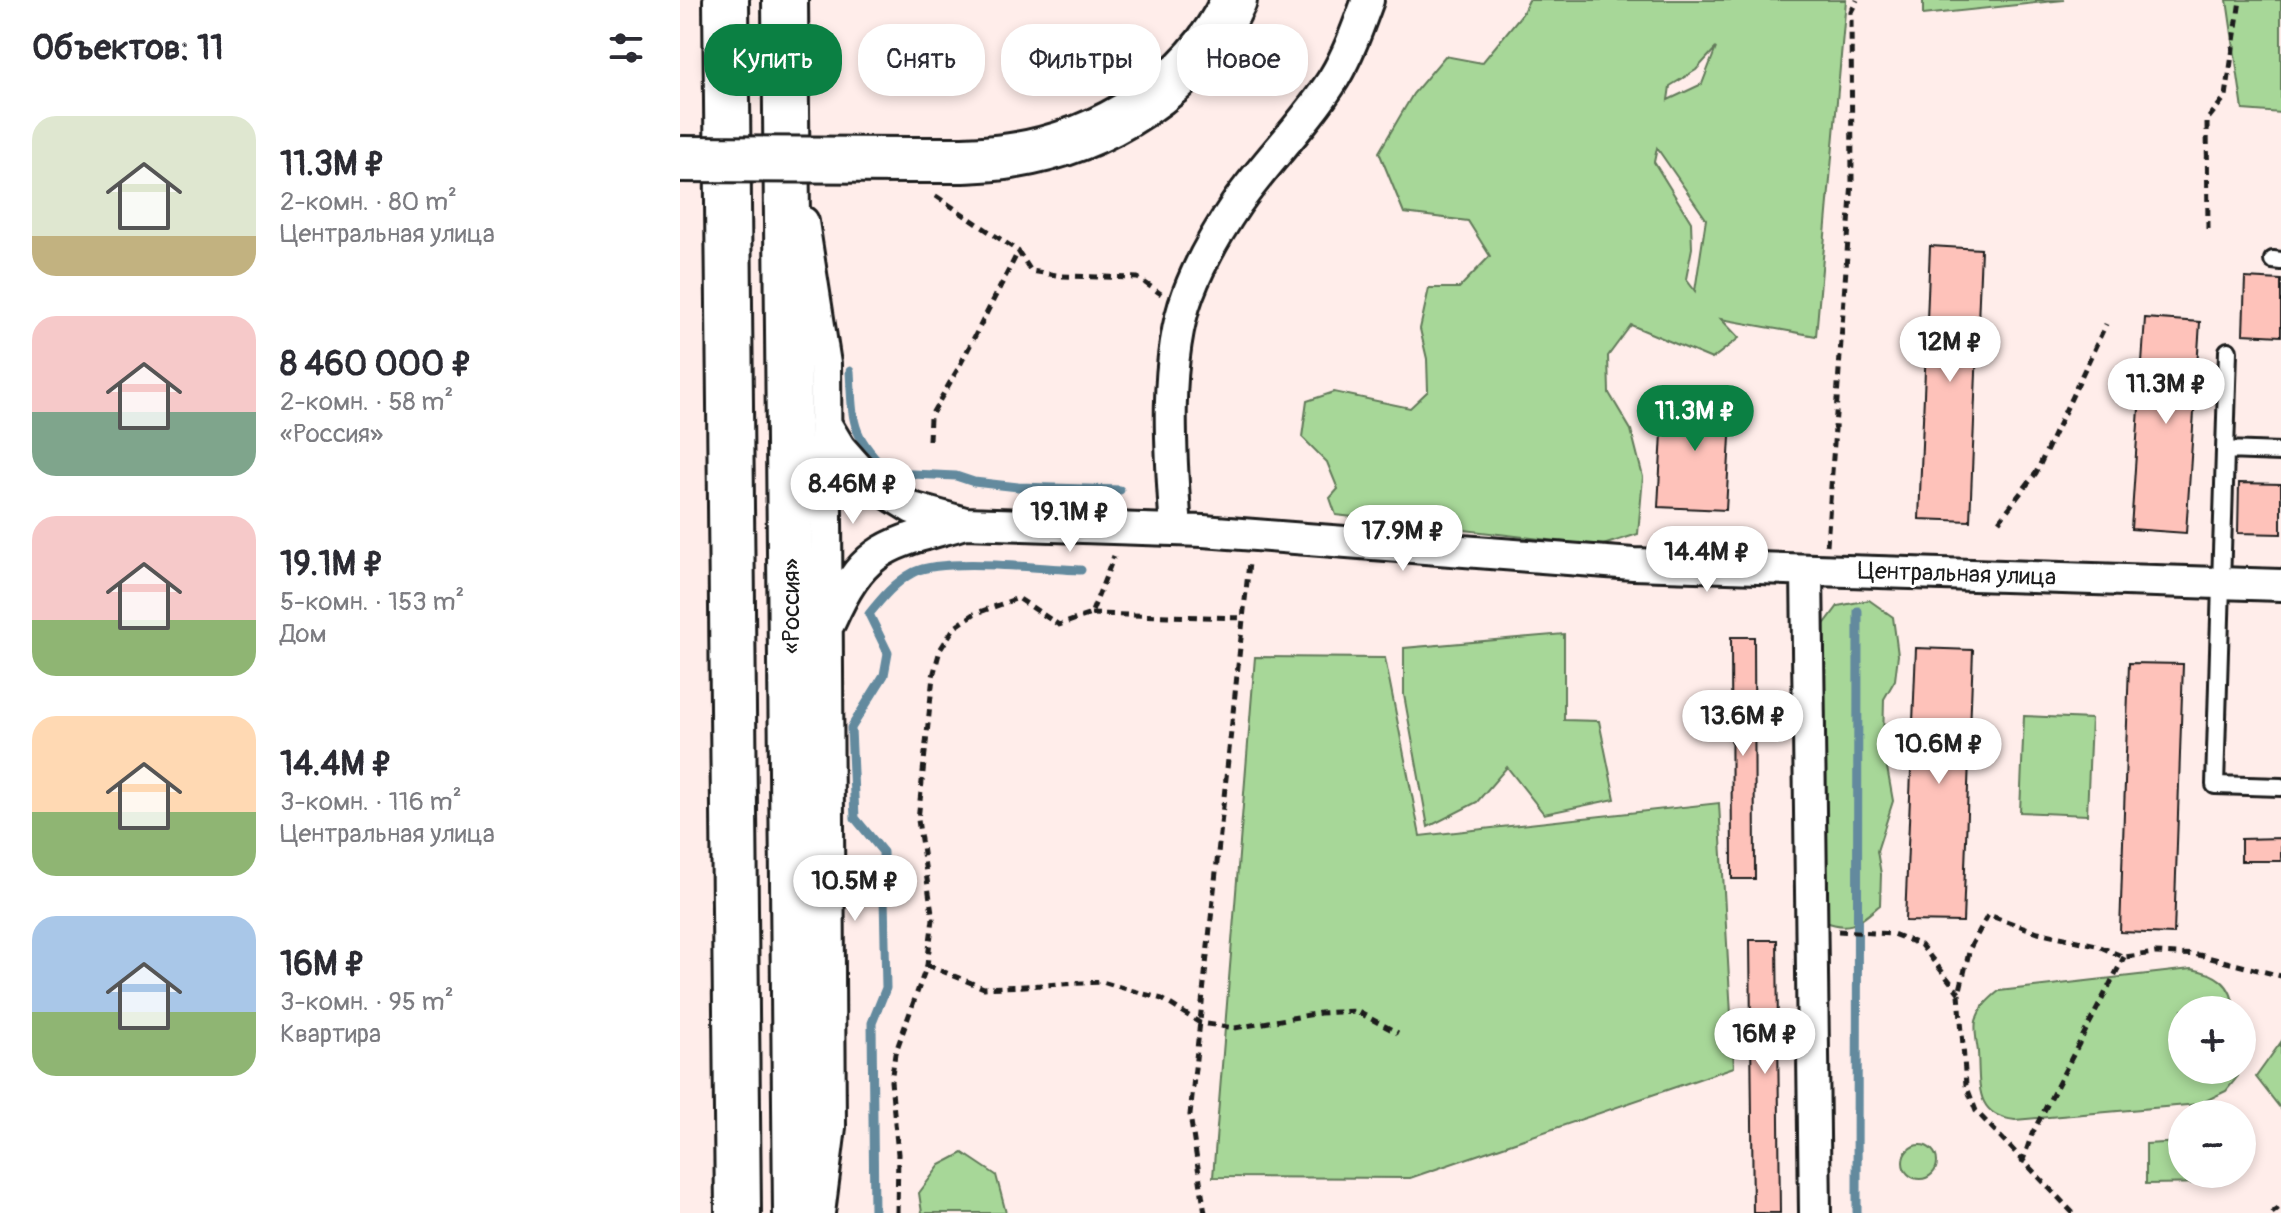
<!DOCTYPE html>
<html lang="ru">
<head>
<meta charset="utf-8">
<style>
  :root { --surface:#fff; --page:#f7f7f7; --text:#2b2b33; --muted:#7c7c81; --accent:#0b8043 }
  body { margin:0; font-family:Pangolin,sans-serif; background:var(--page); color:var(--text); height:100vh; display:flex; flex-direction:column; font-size:30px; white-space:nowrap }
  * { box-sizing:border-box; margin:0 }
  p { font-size:26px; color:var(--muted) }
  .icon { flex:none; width:44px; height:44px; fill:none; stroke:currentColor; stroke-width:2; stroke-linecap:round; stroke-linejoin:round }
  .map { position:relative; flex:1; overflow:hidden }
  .details { display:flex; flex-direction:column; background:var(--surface); width:680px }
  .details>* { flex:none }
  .guide { position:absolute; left:24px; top:24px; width:760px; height:72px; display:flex; gap:16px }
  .tools { position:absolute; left:1488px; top:996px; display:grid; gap:16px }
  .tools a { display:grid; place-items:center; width:88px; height:88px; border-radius:50%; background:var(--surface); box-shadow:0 4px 12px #0003; font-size:40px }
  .price { position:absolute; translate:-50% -68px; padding:0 18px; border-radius:28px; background:#fff; color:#222; font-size:26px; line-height:52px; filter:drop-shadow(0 2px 4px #0008) }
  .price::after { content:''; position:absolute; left:50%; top:48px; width:24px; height:18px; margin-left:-12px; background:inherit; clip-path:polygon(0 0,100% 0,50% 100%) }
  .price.current { background:var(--accent); color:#fff }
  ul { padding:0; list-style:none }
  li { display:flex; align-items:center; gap:24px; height:200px; padding:0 32px }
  li span { display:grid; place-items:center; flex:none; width:224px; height:160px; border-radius:24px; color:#555 }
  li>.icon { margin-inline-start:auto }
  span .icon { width:96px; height:96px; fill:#fffc; stroke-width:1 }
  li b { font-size:34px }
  h2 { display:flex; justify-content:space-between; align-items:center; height:96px; padding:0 32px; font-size:34px }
  .pill { padding:0 28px; border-radius:32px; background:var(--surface); box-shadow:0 4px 12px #0003; font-size:28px; line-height:72px }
  .pill.current { background:var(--accent); color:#fff }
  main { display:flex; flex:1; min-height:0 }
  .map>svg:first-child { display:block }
  .green { fill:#a7d798; stroke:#627a5a; stroke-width:2; fill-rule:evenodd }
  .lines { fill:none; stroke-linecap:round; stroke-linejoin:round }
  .stream { stroke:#638a9e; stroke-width:9 }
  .building { fill:#fec2ba; stroke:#1c1c1c; stroke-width:2 }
  .service-casing { stroke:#1c1c1c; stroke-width:22 }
  .minor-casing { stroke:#1c1c1c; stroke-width:36 }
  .primary-casing { stroke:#1c1c1c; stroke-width:50 }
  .trunk-casing { stroke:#1c1c1c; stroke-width:50 }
  .path { stroke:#1c1c1c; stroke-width:5; stroke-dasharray:8 6; stroke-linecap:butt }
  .service { stroke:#fff; stroke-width:16 }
  .minor { stroke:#fff; stroke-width:30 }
  .primary { stroke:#fff; stroke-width:44 }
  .trunk { stroke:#fff; stroke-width:44 }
  .primary-bridge-casing { stroke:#1c1c1c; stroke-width:50; stroke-linecap:butt }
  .primary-bridge { stroke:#fff; stroke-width:44 }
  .labels { text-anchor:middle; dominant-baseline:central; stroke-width:6; stroke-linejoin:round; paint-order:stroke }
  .street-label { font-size:24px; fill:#1c1c1c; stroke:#fff }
</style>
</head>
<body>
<main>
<section class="details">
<h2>Объектов: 11<svg class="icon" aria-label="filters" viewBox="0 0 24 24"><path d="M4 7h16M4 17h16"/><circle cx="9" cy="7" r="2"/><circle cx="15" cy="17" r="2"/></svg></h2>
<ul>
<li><span style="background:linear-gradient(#dfe7d0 75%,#c2b280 0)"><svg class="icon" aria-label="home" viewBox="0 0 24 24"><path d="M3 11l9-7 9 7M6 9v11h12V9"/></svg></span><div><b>11.3M ₽</b><p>2-комн. · 80 m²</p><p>Центральная улица</p></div></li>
<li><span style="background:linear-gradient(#f6c9c9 60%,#7fa58c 0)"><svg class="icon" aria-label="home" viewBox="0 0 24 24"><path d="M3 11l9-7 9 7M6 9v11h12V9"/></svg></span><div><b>8 460 000 ₽</b><p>2-комн. · 58 m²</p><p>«Россия»</p></div></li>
<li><span style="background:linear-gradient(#f6c9c9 65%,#8fb573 0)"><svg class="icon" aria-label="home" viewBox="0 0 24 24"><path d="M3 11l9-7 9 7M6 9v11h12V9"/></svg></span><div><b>19.1M ₽</b><p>5-комн. · 153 m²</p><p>Дом</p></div></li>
<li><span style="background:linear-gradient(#ffd9b3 60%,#8fb573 0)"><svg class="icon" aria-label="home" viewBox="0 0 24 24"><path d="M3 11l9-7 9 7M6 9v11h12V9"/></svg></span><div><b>14.4M ₽</b><p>3-комн. · 116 m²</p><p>Центральная улица</p></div></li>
<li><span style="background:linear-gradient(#a9c7e8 60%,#8fb573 0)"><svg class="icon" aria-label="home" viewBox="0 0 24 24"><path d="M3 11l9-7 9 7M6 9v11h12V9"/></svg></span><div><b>16M ₽</b><p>3-комн. · 95 m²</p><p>Квартира</p></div></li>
</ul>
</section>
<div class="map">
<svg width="1601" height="1213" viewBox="0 0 1601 1213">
  <rect width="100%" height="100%" fill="#ffedea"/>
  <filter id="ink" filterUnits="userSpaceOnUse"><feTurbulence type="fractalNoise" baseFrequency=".0125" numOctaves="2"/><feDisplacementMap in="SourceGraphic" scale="16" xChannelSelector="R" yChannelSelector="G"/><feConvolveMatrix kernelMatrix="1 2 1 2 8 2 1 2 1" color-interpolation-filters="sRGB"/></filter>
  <g filter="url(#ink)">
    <path class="green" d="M849,0h317l-30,336 -95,-17 18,19 -27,21 -81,-34 -23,31 1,37 22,37 12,47 -5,57 -38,12 -264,-31 -6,-17 8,-9 -11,-27 -25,-25 5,-36 27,-9 76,16 18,-17 -1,-32 -7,-30 9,-41h30l31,-32 -22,-35 -64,-8 -25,-61 34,-58 32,-38 37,7 40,-49zM1036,48l-14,36 -34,16 2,-14 26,-16zM977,148l49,71 -11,72 -9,-12 6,-31 -1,-26 -37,-60z
      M1243,0h141l-141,15z
      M1547,0h54v113l-38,-3z
      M1189,600l24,17 5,38 -3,25 -11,19 -1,46 10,56 -16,50 4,23 -1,31c-22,18 -29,27 -57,16l-1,-20 6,-22 -10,-92 8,-7 -6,-22v-89l5,-16 -2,-27 15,-20z
      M884,634v86l35,1 16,78 -71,15 -37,-47 -30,35 -49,25 -24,-132v-47z
      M575,657l130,1 35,178 299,-33 15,264 -324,111 -197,-1z
      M1344,716l67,3 -4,96 -67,-3z
      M1511,969c24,4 42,14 43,41h-52v60h55l1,6 -12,15 -27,13 -184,16c-41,-4 -35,-36 -37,-68 -1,-9 -4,-22 -2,-31 3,-13 13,-22 23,-30z
      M1601,1042v67l-25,-32z
      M1502,1142v32h32v9l-68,1v-40z
      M1223 1162a17 17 0 1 1 34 0a17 17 0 1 1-34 0Z
      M283,1153l33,22 10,38h-84l-3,-20 21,-28z"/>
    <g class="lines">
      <path class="stream" d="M170,371c3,52 0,64 40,102l66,3 18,6 44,5 102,3
        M1177,1212l1,-601
        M194,1213l-2,-190 14,-35 -3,-136 -28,-34 -4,-90 33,-53 4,-22 -19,-39c13,-16 26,-32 45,-42 30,-15 130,-3 167,-2"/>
    </g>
    <path class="building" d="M1250,246l51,3 -11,272 -51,-2z
      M1565,278l36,2v56l-38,-2z
      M1465,318l55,4 -14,211 -55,-4z
      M984,396l68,4 -6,110 -68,-3z
      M1559,483l42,1v50l-43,-1z
      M1051,637h23l1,242h-23z
      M1236,648l57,2 -10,272 -58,-1z
      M1449,663l54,1 -9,270 -54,-2z
      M1601,838v23h-40v-22z
      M1070,940h27l3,273h-27z"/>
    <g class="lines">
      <g class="service-casing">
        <path id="service" d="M1593,260l8,1
          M1548,351l-13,434 66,2
          M1545,450l56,2"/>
      </g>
      <g class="minor-casing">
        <path id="minor" d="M123,222l22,142 5,763 -11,86
          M145,423l15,25 30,34 42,26 53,15 238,8 430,33 648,21
          M496,530c-5,-71 -13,-169 12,-236 12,-32 30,-63 49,-91 30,-43 69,-80 97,-125 15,-25 24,-51 34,-78
          M1127,570l8,643
          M150,622c35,-79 59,-77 135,-99"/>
      </g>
      <g class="primary-casing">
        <path id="primary" d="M232,160c33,0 66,1 99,-4 91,-14 184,-70 223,-156"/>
      </g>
      <g class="trunk-casing">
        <path id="trunk" d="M46,0l12,1213
          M105,0l11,1213"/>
      </g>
      <path class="path" d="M256,196l82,55 13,20 31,5 76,2 23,16
        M1528,229l-1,-109 19,-24 14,-96
        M249,440l1,-23 29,-50 59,-115
        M1319,521l37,-48 70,-149
        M1147,545l25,-364 -1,-169 6,-12
        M411,614l153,4
        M1158,931l55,3 28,11 38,48
        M247,965l57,23 118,-6 60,17 38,24 35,5 85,-15 36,-2 42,22
        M1342,1163l10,-29 92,-177
        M217,1213l1,-59 -7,-73 4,-27 32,-89 6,-46 -15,-99 15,-144 7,-26 14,-22 20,-14 44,-16 41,27 32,-11 23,-58
        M525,1213l-15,-98 59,-552
        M1393,1213l-97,-102 -10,-26 -7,-91 11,-46 18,-33 50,17 58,13 28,12 31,-4 44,2 82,21
        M1592,1213l9,-7"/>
      <use href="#service" class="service"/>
      <use href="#minor" class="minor"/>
      <use href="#primary" class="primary"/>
      <use href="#trunk" class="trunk"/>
      <g class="primary-bridge-casing">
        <path id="primary-bridge" d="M0,159l232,1"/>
      </g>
      <use href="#primary-bridge" class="primary-bridge"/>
    </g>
  </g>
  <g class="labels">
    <g class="street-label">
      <text transform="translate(1277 574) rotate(2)">Центральная улица</text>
      <text transform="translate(111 606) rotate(-90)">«Россия»</text>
    </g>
  </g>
</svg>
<div class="tools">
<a>+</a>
<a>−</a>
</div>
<b class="price" style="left:1270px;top:384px">12M ₽</b>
<b class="price" style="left:1486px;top:426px">11.3M ₽</b>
<b class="price current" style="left:1015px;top:453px">11.3M ₽</b>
<b class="price" style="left:173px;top:526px">8.46M ₽</b>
<b class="price" style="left:390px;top:554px">19.1M ₽</b>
<b class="price" style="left:723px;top:573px">17.9M ₽</b>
<b class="price" style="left:1027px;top:594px">14.4M ₽</b>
<b class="price" style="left:1063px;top:758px">13.6M ₽</b>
<b class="price" style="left:1259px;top:786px">10.6M ₽</b>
<b class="price" style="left:175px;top:923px">10.5M ₽</b>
<b class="price" style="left:1085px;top:1076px">16M ₽</b>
<div class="guide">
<a class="pill current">Купить</a>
<a class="pill">Снять</a>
<a class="pill">Фильтры</a>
<a class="pill">Новое</a>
</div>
</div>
</main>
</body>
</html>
